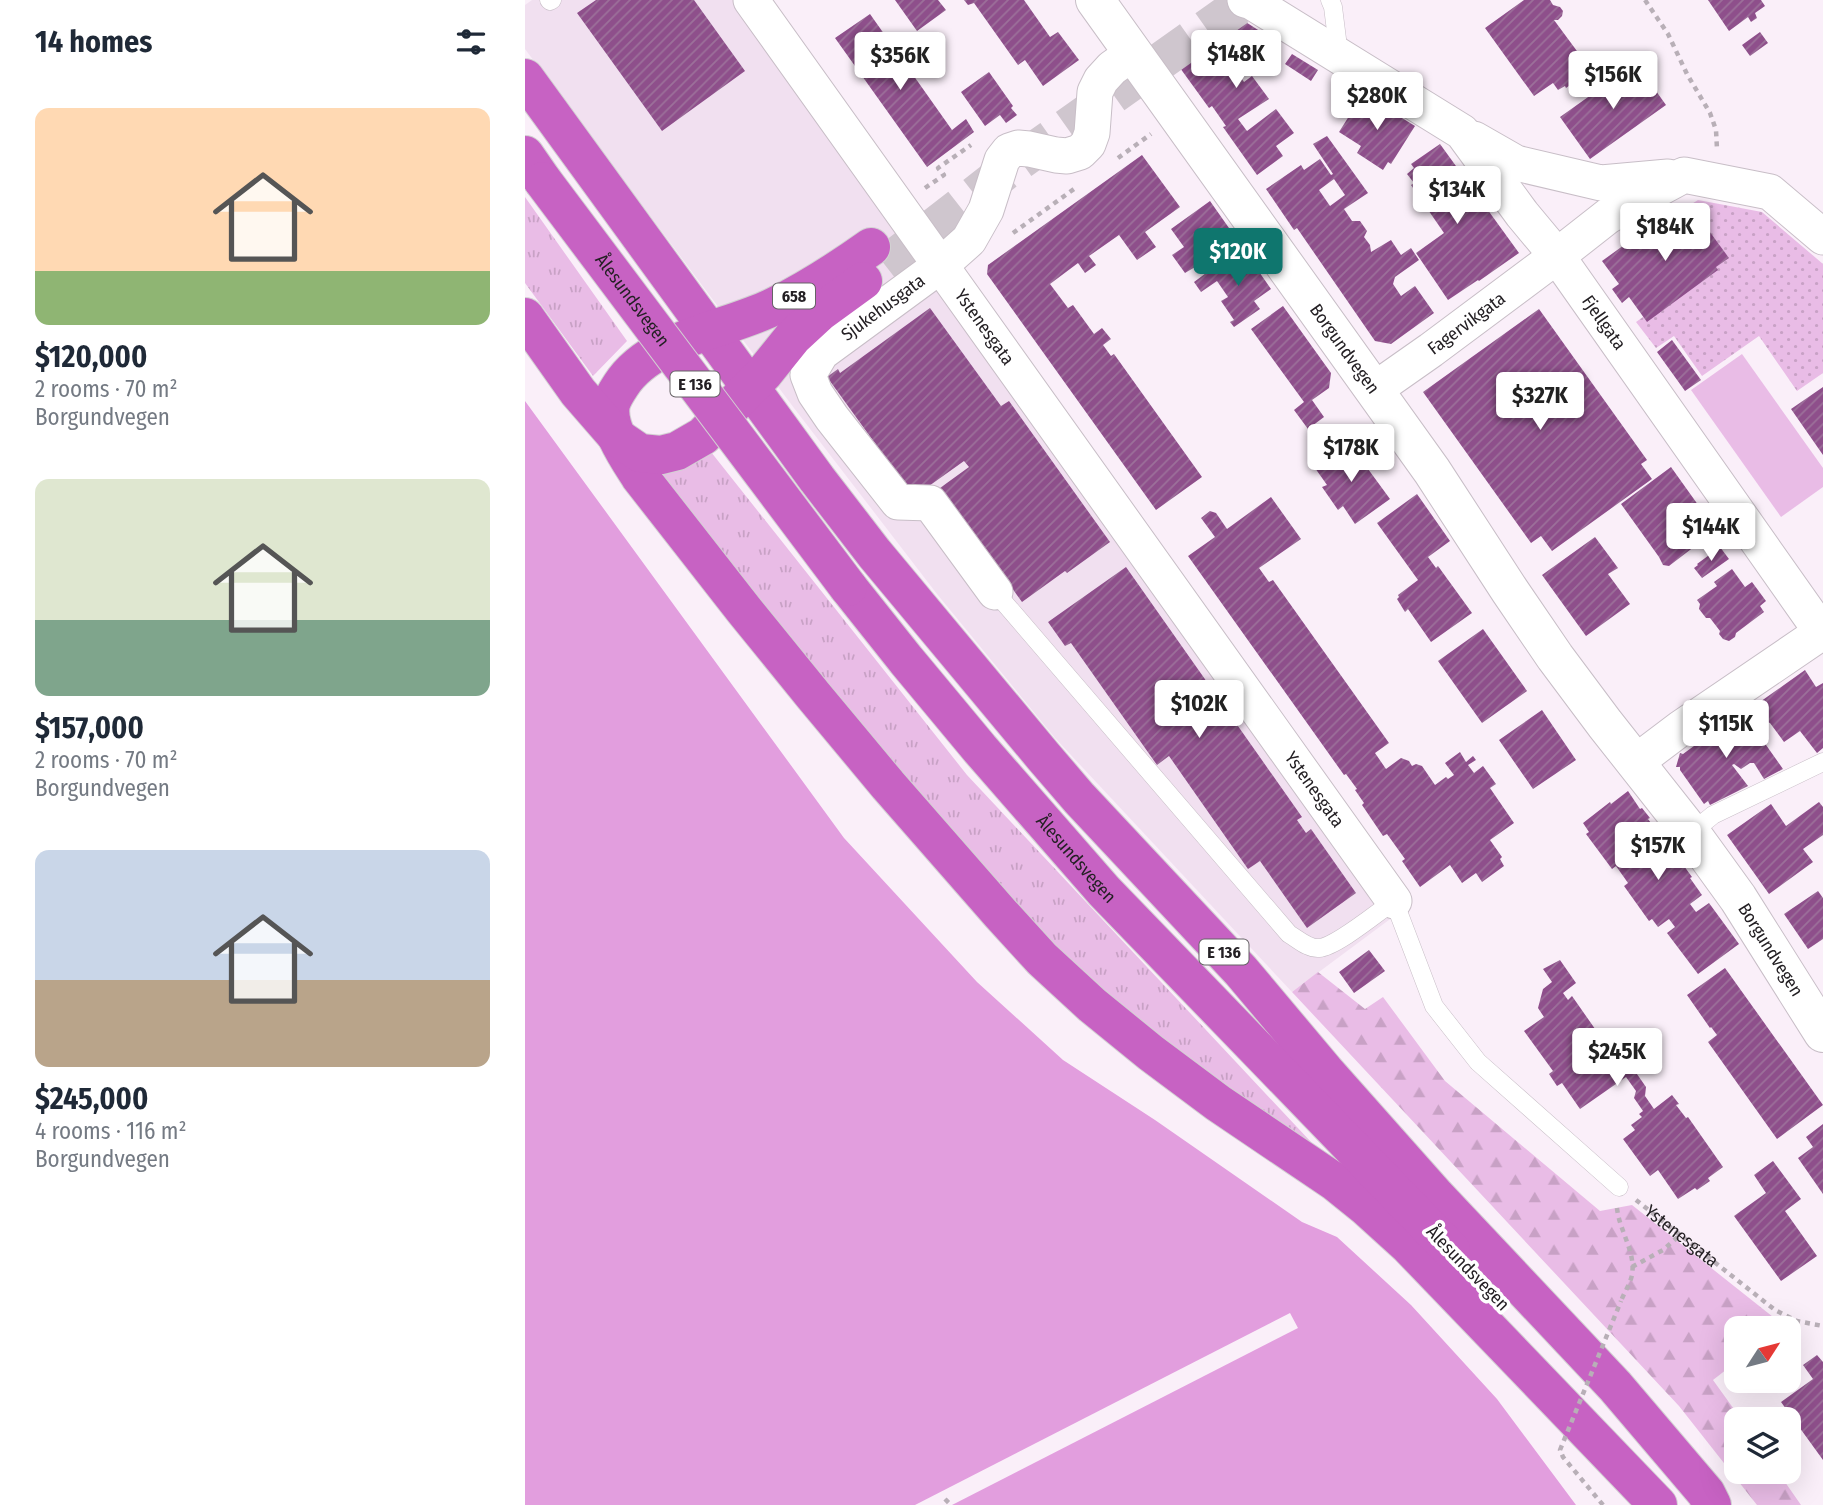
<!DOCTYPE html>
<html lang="en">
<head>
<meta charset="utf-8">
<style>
  :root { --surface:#fff; --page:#f2f2f3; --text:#1f2937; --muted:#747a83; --accent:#0f766e }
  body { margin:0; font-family:"Fira Sans Condensed",sans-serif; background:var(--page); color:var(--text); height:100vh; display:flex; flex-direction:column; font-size:26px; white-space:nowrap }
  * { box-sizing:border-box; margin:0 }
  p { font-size:23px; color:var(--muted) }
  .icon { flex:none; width:38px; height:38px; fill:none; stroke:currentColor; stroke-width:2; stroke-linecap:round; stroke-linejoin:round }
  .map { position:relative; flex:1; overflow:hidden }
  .drawer { display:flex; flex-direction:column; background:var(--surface); width:525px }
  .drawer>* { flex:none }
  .needle { width:46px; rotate:54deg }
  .buttons { position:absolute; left:1199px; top:1316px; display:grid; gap:14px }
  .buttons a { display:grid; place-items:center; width:77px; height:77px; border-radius:14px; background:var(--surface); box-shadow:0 7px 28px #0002; font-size:35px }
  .price { position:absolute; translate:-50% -60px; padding:0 16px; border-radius:7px; background:#fff; color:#222; font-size:23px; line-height:46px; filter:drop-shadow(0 2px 4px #0008) }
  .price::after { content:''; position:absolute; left:50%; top:42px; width:21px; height:16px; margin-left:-10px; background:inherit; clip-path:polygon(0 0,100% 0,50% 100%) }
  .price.on { background:var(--accent); color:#fff }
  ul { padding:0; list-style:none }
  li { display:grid; align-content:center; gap:14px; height:371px; padding:0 35px }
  li span { display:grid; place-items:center; height:217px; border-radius:14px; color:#555 }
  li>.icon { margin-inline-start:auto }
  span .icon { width:126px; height:126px; fill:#fffc; stroke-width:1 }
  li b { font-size:30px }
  h2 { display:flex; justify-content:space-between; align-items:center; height:84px; padding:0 35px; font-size:30px }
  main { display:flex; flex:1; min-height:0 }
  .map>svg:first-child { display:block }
  .built { fill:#f1e0f0 }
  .grass { fill:url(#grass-tufts) }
  .forest { fill:url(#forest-firs) }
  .park { fill:url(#park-dots) }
  .pitch { fill:#e9bce6 }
  .water { fill:#e29ede }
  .pier { fill:#faeff9 }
  .building { fill:url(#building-hatch); fill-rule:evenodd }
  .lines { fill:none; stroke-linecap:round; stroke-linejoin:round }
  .highway-tunnel { stroke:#cfc6ce; stroke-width:38; stroke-dasharray:38 19; stroke-linecap:butt }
  .lane-casing { stroke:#c8bec7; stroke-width:19 }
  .street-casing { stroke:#c8bec7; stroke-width:37 }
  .secondary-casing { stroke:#c8bec7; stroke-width:40 }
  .highway-casing { stroke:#d3d2d3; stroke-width:40 }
  .path { stroke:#b8afb7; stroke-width:4.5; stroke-dasharray:5 5; stroke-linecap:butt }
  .lane { stroke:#fff; stroke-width:18 }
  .street { stroke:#fff; stroke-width:35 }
  .secondary { stroke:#fff; stroke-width:38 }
  .highway { stroke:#c762c3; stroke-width:38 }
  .highway-bridge-casing { stroke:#d3d2d3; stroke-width:40; stroke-linecap:butt }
  .path-bridge { stroke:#b8afb7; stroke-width:4.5; stroke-dasharray:5 5; stroke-linecap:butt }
  .highway-bridge { stroke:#c762c3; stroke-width:38 }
  .labels { text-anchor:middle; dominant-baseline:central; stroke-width:7; stroke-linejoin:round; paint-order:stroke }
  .shield { fill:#fff; stroke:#666366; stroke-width:2 }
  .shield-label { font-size:16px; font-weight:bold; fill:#242024 }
  .street-label { font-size:18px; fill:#242024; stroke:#fff }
</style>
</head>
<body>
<main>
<section class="drawer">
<h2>14 homes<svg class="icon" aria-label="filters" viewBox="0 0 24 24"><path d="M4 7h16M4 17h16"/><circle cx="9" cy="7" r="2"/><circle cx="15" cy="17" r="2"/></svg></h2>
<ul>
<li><span style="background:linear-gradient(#ffd9b3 75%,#8fb573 0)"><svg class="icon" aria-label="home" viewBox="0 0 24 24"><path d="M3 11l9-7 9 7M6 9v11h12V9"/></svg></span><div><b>$120,000</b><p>2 rooms · 70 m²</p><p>Borgundvegen</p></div></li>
<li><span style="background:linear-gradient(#dfe7d0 65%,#7fa58c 0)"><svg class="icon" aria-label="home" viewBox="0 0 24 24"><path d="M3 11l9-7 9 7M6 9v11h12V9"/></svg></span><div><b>$157,000</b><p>2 rooms · 70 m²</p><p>Borgundvegen</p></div></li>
<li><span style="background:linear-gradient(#c9d6e8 60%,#b9a48a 0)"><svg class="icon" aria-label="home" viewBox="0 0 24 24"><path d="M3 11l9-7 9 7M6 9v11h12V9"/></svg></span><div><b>$245,000</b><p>4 rooms · 116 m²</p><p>Borgundvegen</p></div></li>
</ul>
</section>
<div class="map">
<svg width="1298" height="1505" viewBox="0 0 1298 1505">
  <defs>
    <pattern id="grass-tufts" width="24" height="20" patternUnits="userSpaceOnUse" patternTransform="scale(1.75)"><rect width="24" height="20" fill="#e9bce6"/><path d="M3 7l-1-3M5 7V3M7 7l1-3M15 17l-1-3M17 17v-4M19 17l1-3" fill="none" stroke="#c8a1c5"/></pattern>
    <pattern id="forest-firs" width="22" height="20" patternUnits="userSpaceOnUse" patternTransform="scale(1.75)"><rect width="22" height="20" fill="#e9bce6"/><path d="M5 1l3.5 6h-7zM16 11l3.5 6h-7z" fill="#c8a1c5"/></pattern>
    <pattern id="park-dots" width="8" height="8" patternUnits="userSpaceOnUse" patternTransform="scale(1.75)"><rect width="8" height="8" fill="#e9bce6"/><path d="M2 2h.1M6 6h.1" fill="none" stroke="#c8a1c5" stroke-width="1.8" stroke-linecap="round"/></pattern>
    <pattern id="building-hatch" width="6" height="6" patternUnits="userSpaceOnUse" patternTransform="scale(1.75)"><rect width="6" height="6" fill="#8e4f8b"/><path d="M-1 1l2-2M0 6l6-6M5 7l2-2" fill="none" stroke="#9c709a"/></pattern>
  </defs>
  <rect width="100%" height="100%" fill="#faeff9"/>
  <path class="built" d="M7,0h227l646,908 -113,84 -237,-254 -118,-144 -143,-186 -269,-359v-44z"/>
  <path class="grass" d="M0,197l102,144 -34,35 -68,-93z
    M186,452l256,323 344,367 -91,-56 -119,-94 -90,-82 -355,-436z"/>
  <path class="forest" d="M793,972l47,37 18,-12 62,84 155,130 32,-6 151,120 -5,3h-42v34l-23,18 28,39h-5v53h42l23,33h-44l-78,-99 -387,-414z"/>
  <path class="park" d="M1173,200l64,12 61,52v109l-26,18 -38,-55 -57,40 -28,-40 -18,12 -20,-26 92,-65 -38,-52z"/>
  <path class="pitch" d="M1217,354l81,114v19l-42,30 -90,-127z"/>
  <path class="water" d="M0,401l319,437 133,144 86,78 92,60 147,102 35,15 74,68 86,94 79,106h-1051z"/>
  <path class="pier" d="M765,1313l8,15 -346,177h-37z"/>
  <path class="building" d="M71,0h98l51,71 -83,60 -85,-118z
    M370,0h43l8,10 -29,21z
    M439,0h60l26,37 8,-5 21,28 -36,26 -18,-26 -7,5 -44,-62 -6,2z
    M999,0h26l3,5 7,2 3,4 -1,5 -4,4h-4l37,50 -25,18 -1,-2 -7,4 -5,-7 -19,13 -49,-68z
    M1183,0h53l4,6 -10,7 2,5 -6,4 -3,-5 -19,14z
    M345,14l82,116 14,-11 8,13 -47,35 -92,-129z
    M713,17l37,24 -40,28 9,13 8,-6 17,23 -31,20 9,12 29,-22 18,24 -18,13 7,10 -26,19 -34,-48 3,-1 -14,-20 -3,2 -34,-47z
    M1235,32l8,11 -18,13 -8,-11z
    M767,54l26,16 -7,11 -26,-17z
    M1111,63l30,42 -76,54 -30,-42z
    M464,72l24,34 -2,2 6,7 -11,8 -6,-8 -15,11 -24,-34z
    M838,94l52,32 -24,38 -3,-2 -5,8 -26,-17 4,-7 -22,-14z
    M802,136l41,57 -24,16 8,12h8l7,10 -3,6 6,8 1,7 20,-12 10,15 10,-7 8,12 -24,17 -2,7 8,12 14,-10 19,27 -43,31 -16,-3 -78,-113 -3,2 -28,-41 35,-24 3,5 16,-11 11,16 2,-1 -20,-30zM809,179l11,16 -15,11 -11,-16z
    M915,144l79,109 -40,28 -1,-1 -30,20 -32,-47 28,-20 -33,-48 3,-2 -7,-9 7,-6 -3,-4z
    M617,155l38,52 -35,25 11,15 -19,13 -18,-25 -30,21 7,9 -11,8 -7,-10 -28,21 18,24 5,-3 21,29 8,-6 9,11 -8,6 8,11 3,-2 88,123 -46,33 -169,-236 1,-9z
    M685,201l26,37 -18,13 4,6 -18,13 -4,-6 -15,9 -13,-18 12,-8 -13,-18z
    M1149,209l9,13 13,-9 33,45 -13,9 2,3 -71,52 -18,-25 -7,6 -10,-14 7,-5 -17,-23z
    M723,256l23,33 -17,12 6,8 -26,18 -4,-5 4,-2 -13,-19 7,-4 -11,-16 -16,11 -7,-10 23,-17 6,9z
    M758,306l48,67 -2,15 -17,12 12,17 -16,12 -14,-19 10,-8 -53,-73z
    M405,308l71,98 8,-5 101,141 -43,31 -2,-2 -43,31 -82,-114 29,-21 -5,-6 -35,25 -13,14 -89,-123 11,-8 2,4z
    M1014,309l108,151 -6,4 11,15 -100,72 -11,-15 -10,7 -108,-151z
    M1147,340l29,40 -16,11 -28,-39z
    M1298,387v68l-32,-46z
    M824,443l41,56 -35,25 -12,-18 -5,4 -16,-23 5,-2 -12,-17z
    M1146,467l45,63 -47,36 -6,-1 -4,-8 -38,-53z
    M892,494l33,47 -22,16 8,11 2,-2 34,47 -41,29 -23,-33 -3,3 -8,-13 2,-2 -1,-2 20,-15 -41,-57z
    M746,497l30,42 -42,29 10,14 4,-2 116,163 -14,10 11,16 15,-11 8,3 3,5 4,-2 6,2 13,19 11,-8 2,2 6,-4 -9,-12 15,-11 6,10 7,-6 3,4 -8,5 6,8 9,-7 13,18 -6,4 24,35 -24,17 12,17 -2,2 4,7 -22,16 -6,-9 -14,10 -12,-18 -30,22 -18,-26 3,-2 -18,-25 -4,2 -21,-31 2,-2 -9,-13 2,-1 -11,-15 -2,1 -156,-219 27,-19 -14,-19 9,-7 6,2 11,16z
    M1070,537l23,31 -10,6 22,30 -44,32 -44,-61z
    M1195,547l9,12 -27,19 -8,-10 4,-3 -1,-1z
    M601,567l176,250 -5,3 9,13 5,-4 45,64 -49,35 -47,-67 -12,8 -79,-113 -12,9 -86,-122 -6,3 -17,-24z
    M1207,569l13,18 7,-5 14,19 -6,5 4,6 -28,21 -1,4 -6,4 -6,-2 -4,-5 1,-3 -10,-13h-4l-7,-9 1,-5 -3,-4 20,-14 -3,-4z
    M958,629l44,62 -45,32 -44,-62z
    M1280,670l11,17 7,-4v65l-6,5 -17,-22 -16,11 -14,-19 -8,-3 -4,-6 -1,-10z
    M1017,710l34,50 -43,29 -34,-49z
    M1217,711l41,58 -19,10 -10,-16h-4l-9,6 -7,-5 -2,1 16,21 -38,19 -2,-4 -4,3 -24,-34v-3h-4l4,-14 3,1z
    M1103,791l12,18 2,-1 8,10 -2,1 13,18 -11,7 10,14 10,-7 13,17 1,-2 8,11 -2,1 12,17 -12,9 6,8 13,-9 30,41 -41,30 -31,-41 8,-6 -6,-8 -11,8 -6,-8 -3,2 -25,-35 4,-3 -12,-17 -4,3 -26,-35 3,-2 -6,-9 27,-21 1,2z
    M1294,802l4,5v28l-20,14 10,13 -44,32 -42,-59 44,-31 15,22z
    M1293,891l5,7v41l-15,10 -24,-35z
    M844,950l16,21 -31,22 -15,-21z
    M1035,960l16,23 -13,10 5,7 4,-4 28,40 7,-5 39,56 -1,9 9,13 18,-14 7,9 -3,1 10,13 2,-1 35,50 -15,11 2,3 -13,9 -2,-2 -17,11 -20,-29 -8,6 -27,-37 12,-9 -4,-5 11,-8 -3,-3 4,-3 -9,-13 2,-7 -10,-14 -46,32 -18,-26 -5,3 -8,-12 4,-3 -29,-40 20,-14 -6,-9 5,-19 9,-7 -9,-13z
    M1200,968l98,137 -46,34 -69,-97 9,-7 -6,-8 -1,1 -23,-33z
    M1298,1124v70l-25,-36 15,-11 -7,-10z
    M1248,1161l28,38 -16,12 32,45 -36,25 -47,-65 32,-23 -12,-18z
    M1292,1355l6,7v98l-42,-58 32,-23 -10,-14z"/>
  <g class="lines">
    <path class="highway-tunnel" d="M360,265l122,-95 240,-170"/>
    <g class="lane-casing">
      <path id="lane" d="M24,0l1,1 2,-1
        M805,0l3,7 6,48
        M470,592l294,342c9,5 19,15 30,14 17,-1 60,-37 75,-47l40,105 44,56 141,125
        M1166,833l22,-18 110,-53"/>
    </g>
    <g class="street-casing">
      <g id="street">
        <path id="s2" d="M226,0l643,901"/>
        <path id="s3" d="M720,0l7,2 210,130 60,82 35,42 266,378"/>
        <path d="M949,139l42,24 85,20 67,-6"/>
        <path id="s4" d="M849,390l57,-40 126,-94 51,-40 76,-41 86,17 53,45"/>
        <path id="s5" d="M470,592l-65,-89 -32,-1 -66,-84 -17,-25 -7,-18 13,-22 120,-88 28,-25 17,-30 16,-50 7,-9 9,-3 11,1 27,6 11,1 13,-4 8,-8 4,-11 3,-41 6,-12 11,-12 21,-15"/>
        <path d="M1111,762l45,-34 141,-96"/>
      </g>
    </g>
    <g class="secondary-casing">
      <g id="secondary">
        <path id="s6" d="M570,0l337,471 78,120 45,66 50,67 86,109 47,65 85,135"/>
      </g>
    </g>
    <g class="highway-casing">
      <g id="highway">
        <path d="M0,78l292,401 57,74 169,203 36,42 162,173 84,100 111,125 179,190 91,107 6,12"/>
        <path d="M0,155l18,26"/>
        <path d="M346,247c-31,22 -62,42 -96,59 -48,24 -124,32 -154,79 -4,6 -8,12 -10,19 -5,23 17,54 29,73l104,133 69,85 75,90 112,128 42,46 50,46 59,48 67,50 117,79 31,25 43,39 249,259"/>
        <path d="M0,317l53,75 40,46 22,15 21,2 16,-4 26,-15 61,-63 29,-36 26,-24 44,-32"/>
        <path id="s7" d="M323,587l58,73 74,89 124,142 347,359"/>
      </g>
    </g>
    <g class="path">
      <path d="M1120,0l23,34 19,40 23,39 6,17 1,19"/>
      <path d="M593,158l33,-24"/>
      <path d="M400,188l19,-13 -6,-7 33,-23"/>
      <path d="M488,233l61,-44"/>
      <path id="s1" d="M1111,1200l139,110 22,11 26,5"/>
      <path d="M1092,1208c2,22 19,44 15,67 -2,9 -8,18 -11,26"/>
      <path d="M1107,1267l31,-17 17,-15"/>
      <path d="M420,1499l6,6"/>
    </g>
    <use href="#lane" class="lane"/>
    <use href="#street" class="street"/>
    <use href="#secondary" class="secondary"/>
    <use href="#highway" class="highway"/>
    <g class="highway-bridge-casing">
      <g id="highway-bridge">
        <path id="s8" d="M18,181l305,406"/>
      </g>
    </g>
    <path class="path-bridge" d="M1078,1505l-40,-48 -3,-7 61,-149"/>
    <use href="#highway-bridge" class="highway-bridge"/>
  </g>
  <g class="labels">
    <g class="shield">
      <rect x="248" y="283.5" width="42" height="25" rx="5"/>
      <rect x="145.5" y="371.5" width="49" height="25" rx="5"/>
      <rect x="674.5" y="939.5" width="49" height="25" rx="5"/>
    </g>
    <g class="shield-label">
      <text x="269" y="296">658</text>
      <text x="170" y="384">E 136</text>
      <text x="699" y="952">E 136</text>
    </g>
    <g class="street-label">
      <text stroke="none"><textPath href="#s8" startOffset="149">Ålesundsvegen</textPath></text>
      <text stroke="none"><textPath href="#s5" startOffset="401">Sjukehusgata</textPath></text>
      <text stroke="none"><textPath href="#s3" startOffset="492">Fjellgata</textPath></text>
      <text stroke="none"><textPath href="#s4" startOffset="114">Fagervikgata</textPath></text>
      <text stroke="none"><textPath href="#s2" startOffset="402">Ystenesgata</textPath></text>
      <text stroke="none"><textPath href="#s6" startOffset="429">Borgundvegen</textPath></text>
      <text stroke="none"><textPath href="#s2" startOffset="970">Ystenesgata</textPath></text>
      <text stroke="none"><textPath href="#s7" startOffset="355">Ålesundsvegen</textPath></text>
      <text stroke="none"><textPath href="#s6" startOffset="1166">Borgundvegen</textPath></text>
      <text stroke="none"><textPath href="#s1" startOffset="58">Ystenesgata</textPath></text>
      <text transform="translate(943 1268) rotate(46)">Ålesundsvegen</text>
    </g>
  </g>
</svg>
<div class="buttons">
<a><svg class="needle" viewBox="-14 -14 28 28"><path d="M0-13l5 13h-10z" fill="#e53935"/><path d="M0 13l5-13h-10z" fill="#747a83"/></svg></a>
<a><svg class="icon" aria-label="layers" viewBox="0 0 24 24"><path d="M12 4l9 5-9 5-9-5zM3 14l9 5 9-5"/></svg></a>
</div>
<b class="price" style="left:711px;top:90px">$148K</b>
<b class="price" style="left:375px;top:92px">$356K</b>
<b class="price" style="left:1088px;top:111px">$156K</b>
<b class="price" style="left:852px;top:132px">$280K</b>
<b class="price" style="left:932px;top:226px">$134K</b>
<b class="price" style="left:1140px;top:263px">$184K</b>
<b class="price on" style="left:713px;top:288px">$120K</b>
<b class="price" style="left:1015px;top:432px">$327K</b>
<b class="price" style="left:826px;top:484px">$178K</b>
<b class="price" style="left:1186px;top:563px">$144K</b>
<b class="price" style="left:674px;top:740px">$102K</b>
<b class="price" style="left:1201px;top:760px">$115K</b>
<b class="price" style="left:1133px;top:882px">$157K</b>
<b class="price" style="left:1092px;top:1088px">$245K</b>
</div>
</main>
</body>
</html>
